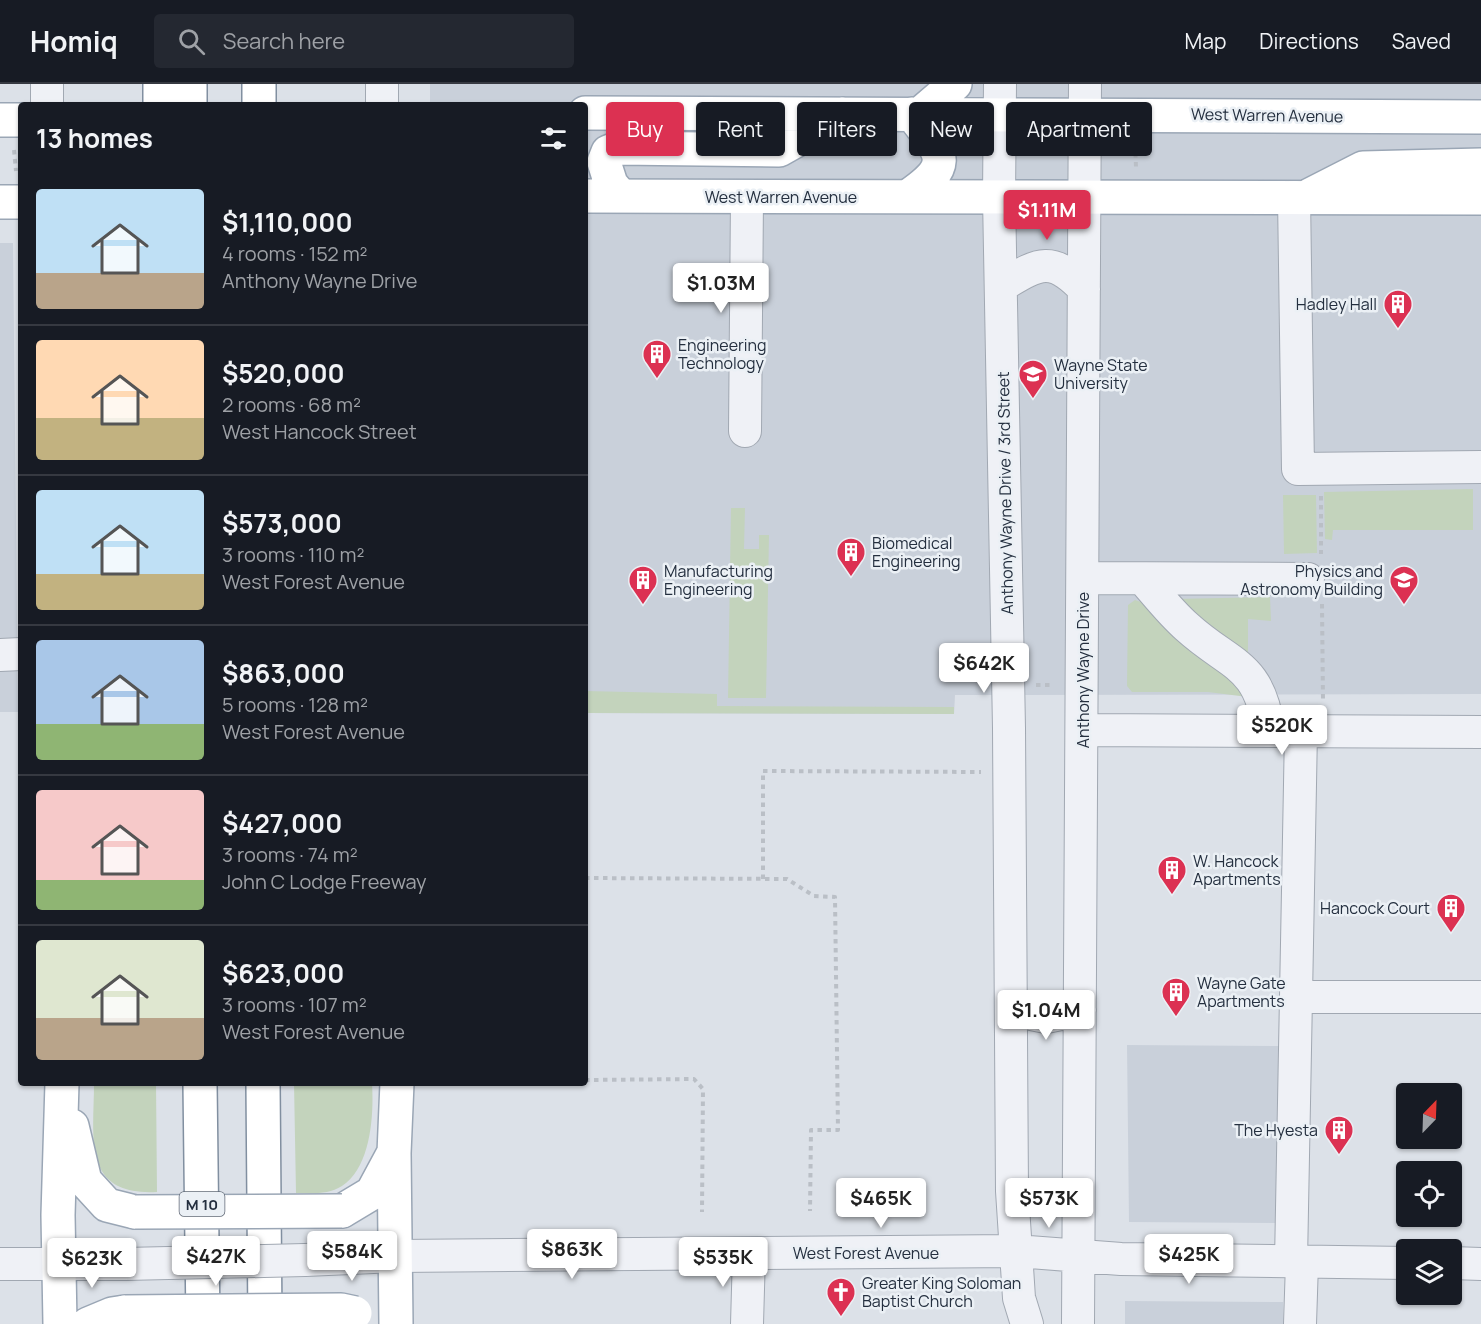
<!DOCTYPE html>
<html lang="en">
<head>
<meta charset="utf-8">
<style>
  :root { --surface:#171b24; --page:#242831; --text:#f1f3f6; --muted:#9ea1a6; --line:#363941; --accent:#dc3152 }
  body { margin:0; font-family:Manrope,sans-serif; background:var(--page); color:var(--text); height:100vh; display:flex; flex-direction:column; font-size:22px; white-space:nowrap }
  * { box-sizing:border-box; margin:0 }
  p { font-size:20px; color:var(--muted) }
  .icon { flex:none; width:33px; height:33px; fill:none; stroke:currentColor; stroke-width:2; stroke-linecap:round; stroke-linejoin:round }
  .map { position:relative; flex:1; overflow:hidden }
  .details { position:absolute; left:18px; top:18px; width:570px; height:984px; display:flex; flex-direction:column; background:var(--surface); border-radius:6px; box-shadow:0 2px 4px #0004 }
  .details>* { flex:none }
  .top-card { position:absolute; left:606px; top:18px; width:570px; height:54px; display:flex; gap:12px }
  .needle { width:39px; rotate:23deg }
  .fabs { position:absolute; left:1396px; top:999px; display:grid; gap:12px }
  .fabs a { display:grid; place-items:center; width:66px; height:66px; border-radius:6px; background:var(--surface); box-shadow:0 2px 4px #0004; font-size:30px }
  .price { position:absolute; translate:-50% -51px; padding:0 14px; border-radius:6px; background:#fff; color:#222; font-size:20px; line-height:39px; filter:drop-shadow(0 2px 3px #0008) }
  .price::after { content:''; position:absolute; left:50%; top:36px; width:18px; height:14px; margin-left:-9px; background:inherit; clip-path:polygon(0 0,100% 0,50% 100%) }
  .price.active { background:var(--accent); color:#fff }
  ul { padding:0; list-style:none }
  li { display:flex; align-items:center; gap:18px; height:150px; padding:0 18px }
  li+li { border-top:2px solid var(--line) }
  li span { display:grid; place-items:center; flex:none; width:168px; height:120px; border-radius:6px; color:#555 }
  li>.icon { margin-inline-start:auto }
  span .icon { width:72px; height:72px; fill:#fffc; stroke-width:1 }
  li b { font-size:26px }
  h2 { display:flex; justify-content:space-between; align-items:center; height:72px; padding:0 18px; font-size:26px }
  .pill { padding:0 21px; border-radius:6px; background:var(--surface); box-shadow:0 2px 4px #0004; font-size:21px; line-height:54px }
  .pill.active { background:var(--accent); color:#fff }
  header { display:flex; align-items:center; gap:36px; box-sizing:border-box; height:84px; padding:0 30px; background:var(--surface); border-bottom:2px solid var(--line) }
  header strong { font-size:28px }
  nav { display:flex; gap:33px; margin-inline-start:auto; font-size:21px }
  .search { width:420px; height:54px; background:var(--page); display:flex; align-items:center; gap:15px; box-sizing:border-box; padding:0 21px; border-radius:6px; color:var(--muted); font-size:22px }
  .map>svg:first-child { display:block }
  .built { fill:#c9d0da }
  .grass { fill:#c3d3bc }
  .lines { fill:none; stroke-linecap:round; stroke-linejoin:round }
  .minor-casing { stroke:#a1a8b2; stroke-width:34 }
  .major-casing { stroke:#9aa6b5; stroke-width:36 }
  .highway-casing { stroke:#818fa0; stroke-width:36 }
  .path { stroke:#babfc6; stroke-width:4; stroke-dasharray:4.5 4.5; stroke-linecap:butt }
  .minor { stroke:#eff1f6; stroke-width:32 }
  .major { stroke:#fff; stroke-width:33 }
  .highway { stroke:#fff; stroke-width:33 }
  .minor-bridge-casing { stroke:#a1a8b2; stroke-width:34; stroke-linecap:butt }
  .major-bridge-casing { stroke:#9aa6b5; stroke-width:36; stroke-linecap:butt }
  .minor-bridge { stroke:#eff1f6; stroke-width:32 }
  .major-bridge { stroke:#fff; stroke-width:33 }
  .labels { text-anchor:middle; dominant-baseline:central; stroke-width:5; stroke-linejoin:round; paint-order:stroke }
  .shield { fill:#ebf0f5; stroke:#606976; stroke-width:1.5 }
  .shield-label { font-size:15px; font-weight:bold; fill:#242f3f }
  .street-label { font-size:16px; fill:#242f3f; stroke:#ebf0f5 }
  .poi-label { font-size:16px; fill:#242f3f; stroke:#ebf0f5; text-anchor:start }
</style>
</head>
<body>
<header>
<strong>Homiq</strong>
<div class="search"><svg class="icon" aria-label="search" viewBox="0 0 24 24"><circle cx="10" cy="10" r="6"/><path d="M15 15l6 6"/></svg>Search here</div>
<nav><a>Map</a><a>Directions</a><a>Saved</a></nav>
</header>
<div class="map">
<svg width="1481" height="1240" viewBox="0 0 1481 1240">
  <rect width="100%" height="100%" fill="#dce1e8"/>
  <path class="built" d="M430,0h1051v610l-526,1 -1,19 -369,-1v-608h-155z
    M0,159h13l5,469h-18z
    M1127,961l157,1v177l-155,-1z
    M1125,1217l158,1v22h-158z"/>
  <path class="grass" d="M1473,405v41h-140l-1,10 -7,-1 -1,-47z
    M1283,411h33l1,58 -33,1z
    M731,424h14l-1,41h15v-14h10l-3,163h-38z
    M1270,513l1,24 -23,-2v38l-74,-58z
    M1135,516l9,3 104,94 -40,-5h-76l-5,-6 1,-81z
    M585,607l132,3v12l237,1v7l-369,-1z
    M94,999h62l1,109c-76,4 -63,-54 -63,-109z
    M294,999h78c2,32 -1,84 -30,103 -14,9 -30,7 -46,7z"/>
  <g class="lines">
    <g class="minor-casing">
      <path id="minor" d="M47,0v21
        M382,0v21
        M1000,0l-1,113 10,531 3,463 7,107 8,26
        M1294,113l4,272 183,-2
        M1001,202c37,-22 50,-32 83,3
        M745,347l2,-233
        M1083,494l225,1
        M1143,495c14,16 28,34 44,48 44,40 72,35 82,104
        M0,571l21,-1
        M1083,646l398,2
        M1297,913h184
        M1011,926l35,7 34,-7
        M305,1176l91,-4 619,-5 106,8 286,4
        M1291,1178l10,-531
        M1452,1179l29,1
        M0,1180h125
        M747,1240l2,-70
        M1078,1240l7,-1240
        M1300,1240l2,-61"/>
    </g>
    <g class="major-casing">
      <path id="major" d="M585,29l896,4
        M920,30l35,-30
        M0,36h21
        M1310,111l53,-27 118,-3
        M585,112l896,2
        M621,112l-10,-12 -7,-22 4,-10 10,-4 161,2 64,-36
        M907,113c48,-33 36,-42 5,-83
        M0,118h21
        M72,1042l13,55 22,24 28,7
        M342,1127l30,-18 21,-39
        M60,1240l-2,-109 4,-132
        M88,1240l24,-10 13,-2
        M396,1240l-2,-171 3,-70"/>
    </g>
    <g class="highway-casing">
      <path id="highway" d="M160,0v21
        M190,0v21
        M259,21v-21
        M200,999l3,241
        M263,999l2,241"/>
    </g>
    <path class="path" d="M1135,60l1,23
      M14,66l2,21
      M1321,412v58
      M1322,520l1,97
      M1036,601h16
      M585,794l202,1 27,17 21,1 3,233h-27l-1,81
      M763,795v-108l218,1
      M585,996l109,-1 9,10 -1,123"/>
    <use href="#minor" class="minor"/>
    <use href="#major" class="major"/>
    <use href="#highway" class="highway"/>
    <g class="minor-bridge-casing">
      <path id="minor-bridge" d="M125,1180l180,-4"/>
    </g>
    <g class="major-bridge-casing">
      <path id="major-bridge" d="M135,1128l207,-1
        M125,1228l216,-2 14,3"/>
    </g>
    <use href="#minor-bridge" class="minor-bridge"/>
    <use href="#major-bridge" class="major-bridge"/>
  </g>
  <defs>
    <g id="building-pin" transform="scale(1.5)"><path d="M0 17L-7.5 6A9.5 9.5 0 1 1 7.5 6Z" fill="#dc3152" stroke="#ebf0f5"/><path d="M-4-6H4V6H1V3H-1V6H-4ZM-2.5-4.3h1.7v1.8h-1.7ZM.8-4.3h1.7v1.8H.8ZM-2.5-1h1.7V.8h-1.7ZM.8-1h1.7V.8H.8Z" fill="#fff"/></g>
    <g id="university-pin" transform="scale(1.5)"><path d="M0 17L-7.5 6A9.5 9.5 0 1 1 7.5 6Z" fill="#dc3152" stroke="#ebf0f5"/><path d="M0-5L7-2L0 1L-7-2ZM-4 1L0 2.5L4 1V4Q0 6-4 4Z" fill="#fff"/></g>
    <g id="church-pin" transform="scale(1.5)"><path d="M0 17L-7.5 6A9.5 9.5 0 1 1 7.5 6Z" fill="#dc3152" stroke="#ebf0f5"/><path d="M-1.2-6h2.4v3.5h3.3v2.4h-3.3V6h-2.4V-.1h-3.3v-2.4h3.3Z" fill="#fff"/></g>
  </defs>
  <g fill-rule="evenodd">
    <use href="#building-pin" x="1398" y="220"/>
    <use href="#building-pin" x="657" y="270"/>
    <use href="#university-pin" x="1033" y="290"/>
    <use href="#building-pin" x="851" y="468"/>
    <use href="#building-pin" x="643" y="496"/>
    <use href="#university-pin" x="1404" y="496"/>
    <use href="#building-pin" x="1172" y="786"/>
    <use href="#building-pin" x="1451" y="824"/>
    <use href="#building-pin" x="1176" y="908"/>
    <use href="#building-pin" x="1339" y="1046"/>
    <use href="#church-pin" x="841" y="1208"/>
  </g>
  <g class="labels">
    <rect class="shield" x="179.5" y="1108" width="45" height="24" rx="4.5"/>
    <g class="shield-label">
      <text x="202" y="1120">M 10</text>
    </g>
    <g class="street-label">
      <text transform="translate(1267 31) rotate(1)">West Warren Avenue</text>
      <text x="781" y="113">West Warren Avenue</text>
      <text transform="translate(1005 409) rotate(-91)">Anthony Wayne Drive / 3rd Street</text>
      <text transform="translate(1083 586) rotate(-90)">Anthony Wayne Drive</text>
      <text x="866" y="1169">West Forest Avenue</text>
    </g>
    <g class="poi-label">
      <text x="1377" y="220" text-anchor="end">Hadley Hall</text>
      <text x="678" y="261">Engineering<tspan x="678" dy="18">Technology</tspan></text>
      <text x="1054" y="281">Wayne State<tspan x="1054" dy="18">University</tspan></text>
      <text x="872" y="459">Biomedical<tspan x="872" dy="18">Engineering</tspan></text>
      <text x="664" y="487">Manufacturing<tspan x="664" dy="18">Engineering</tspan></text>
      <text x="1383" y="487" text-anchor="end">Physics and<tspan x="1383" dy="18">Astronomy Building</tspan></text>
      <text x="1193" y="777">W. Hancock<tspan x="1193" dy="18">Apartments</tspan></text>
      <text x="1430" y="824" text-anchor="end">Hancock Court</text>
      <text x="1197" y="899">Wayne Gate<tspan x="1197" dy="18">Apartments</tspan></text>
      <text x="1318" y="1046" text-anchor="end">The Hyesta</text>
      <text x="862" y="1199">Greater King Soloman<tspan x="862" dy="18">Baptist Church</tspan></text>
    </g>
  </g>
</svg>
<div class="fabs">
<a><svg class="needle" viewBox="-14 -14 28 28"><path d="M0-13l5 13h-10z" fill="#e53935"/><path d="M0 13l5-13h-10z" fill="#9ea1a6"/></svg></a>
<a><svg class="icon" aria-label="locate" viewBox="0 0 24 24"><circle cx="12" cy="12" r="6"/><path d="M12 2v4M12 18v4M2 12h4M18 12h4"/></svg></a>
<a><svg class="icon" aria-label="layers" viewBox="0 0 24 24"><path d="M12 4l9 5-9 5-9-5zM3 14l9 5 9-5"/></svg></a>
</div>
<b class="price active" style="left:1047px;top:157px">$1.11M</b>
<b class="price" style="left:721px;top:230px">$1.03M</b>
<b class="price" style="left:984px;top:610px">$642K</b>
<b class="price" style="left:1282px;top:672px">$520K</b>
<b class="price" style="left:1046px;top:957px">$1.04M</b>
<b class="price" style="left:881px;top:1145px">$465K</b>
<b class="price" style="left:1049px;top:1145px">$573K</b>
<b class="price" style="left:572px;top:1196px">$863K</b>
<b class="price" style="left:352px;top:1198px">$584K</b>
<b class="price" style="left:1189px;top:1201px">$425K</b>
<b class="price" style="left:216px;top:1203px">$427K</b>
<b class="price" style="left:723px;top:1204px">$535K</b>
<b class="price" style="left:92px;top:1205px">$623K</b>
<div class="top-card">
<a class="pill active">Buy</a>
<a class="pill">Rent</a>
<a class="pill">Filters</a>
<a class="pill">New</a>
<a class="pill">Apartment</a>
</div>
<section class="details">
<h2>13 homes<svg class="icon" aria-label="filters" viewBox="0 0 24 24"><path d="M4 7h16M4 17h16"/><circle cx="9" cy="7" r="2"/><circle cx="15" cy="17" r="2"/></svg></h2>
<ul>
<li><span style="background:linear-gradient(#bfe0f5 70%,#b9a48a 0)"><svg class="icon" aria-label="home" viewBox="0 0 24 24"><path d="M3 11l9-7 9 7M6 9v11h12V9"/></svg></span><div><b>$1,110,000</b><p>4 rooms · 152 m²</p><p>Anthony Wayne Drive</p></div></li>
<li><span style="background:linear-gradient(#ffd9b3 65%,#c2b280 0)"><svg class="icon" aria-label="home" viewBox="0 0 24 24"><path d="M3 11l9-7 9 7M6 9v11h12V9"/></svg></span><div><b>$520,000</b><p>2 rooms · 68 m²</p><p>West Hancock Street</p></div></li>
<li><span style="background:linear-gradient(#bfe0f5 70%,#c2b280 0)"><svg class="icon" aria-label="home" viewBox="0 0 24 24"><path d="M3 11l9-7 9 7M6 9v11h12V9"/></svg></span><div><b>$573,000</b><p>3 rooms · 110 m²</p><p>West Forest Avenue</p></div></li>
<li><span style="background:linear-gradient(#a9c7e8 70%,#8fb573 0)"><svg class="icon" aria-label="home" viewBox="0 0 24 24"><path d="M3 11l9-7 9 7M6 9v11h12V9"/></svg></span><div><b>$863,000</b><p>5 rooms · 128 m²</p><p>West Forest Avenue</p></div></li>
<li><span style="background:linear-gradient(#f6c9c9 75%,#8fb573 0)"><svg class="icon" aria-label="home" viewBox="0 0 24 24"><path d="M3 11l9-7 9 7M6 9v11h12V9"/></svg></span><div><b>$427,000</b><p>3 rooms · 74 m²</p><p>John C Lodge Freeway</p></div></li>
<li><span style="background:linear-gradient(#dfe7d0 65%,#b9a48a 0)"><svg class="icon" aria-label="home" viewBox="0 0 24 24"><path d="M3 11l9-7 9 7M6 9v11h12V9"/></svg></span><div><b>$623,000</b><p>3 rooms · 107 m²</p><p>West Forest Avenue</p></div></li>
</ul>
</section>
</div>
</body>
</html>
